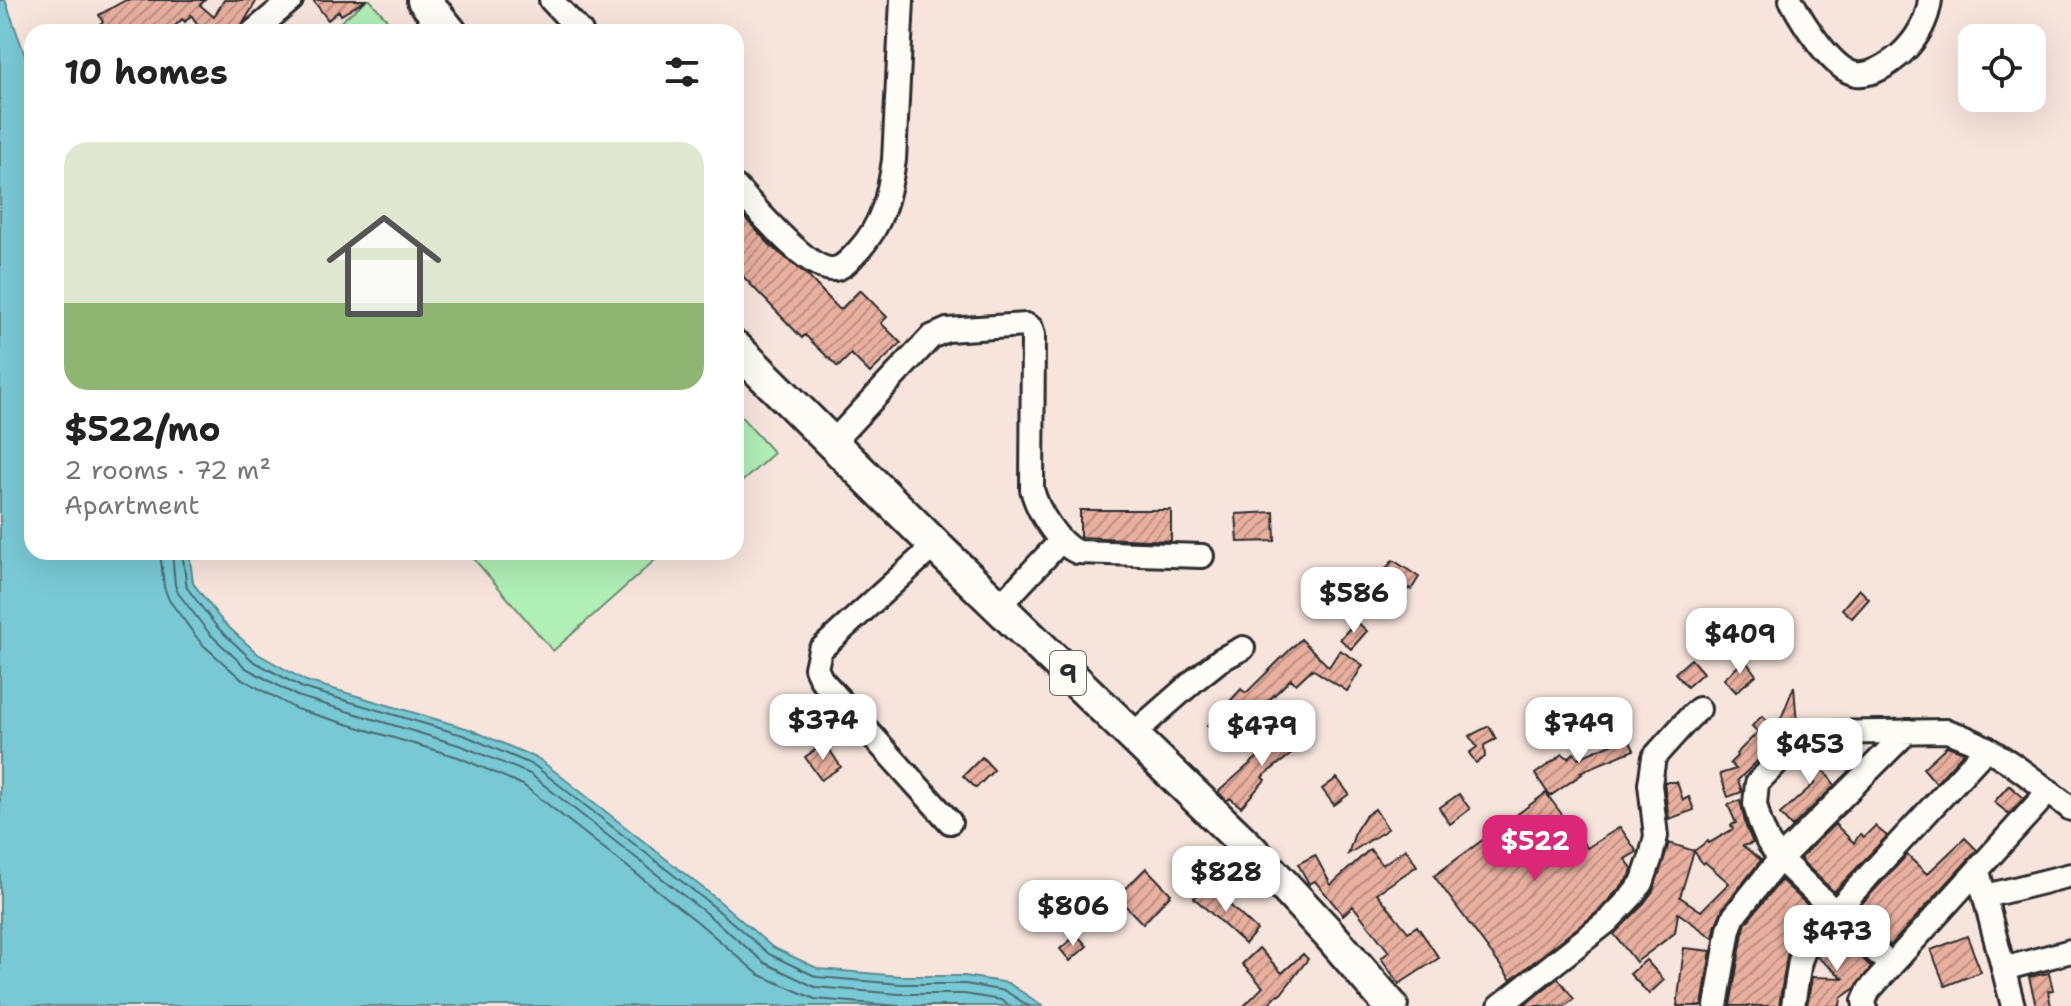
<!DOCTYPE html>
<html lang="en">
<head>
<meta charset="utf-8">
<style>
  :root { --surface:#fff; --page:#f6f6f6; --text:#222; --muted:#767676; --line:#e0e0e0; --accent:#db2777 }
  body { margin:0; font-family:"Shantell Sans",sans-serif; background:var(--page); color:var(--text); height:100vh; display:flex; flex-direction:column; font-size:30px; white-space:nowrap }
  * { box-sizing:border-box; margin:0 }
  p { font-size:26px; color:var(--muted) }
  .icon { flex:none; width:44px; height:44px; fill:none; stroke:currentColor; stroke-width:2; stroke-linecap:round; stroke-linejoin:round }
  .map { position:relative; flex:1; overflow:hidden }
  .sheet { position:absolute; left:24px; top:24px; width:720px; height:536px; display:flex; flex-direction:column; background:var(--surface); border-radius:24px; box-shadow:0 8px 32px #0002 }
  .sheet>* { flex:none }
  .fabs { position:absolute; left:1958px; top:24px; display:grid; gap:16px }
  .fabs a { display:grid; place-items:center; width:88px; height:88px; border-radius:16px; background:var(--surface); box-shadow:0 8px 32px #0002; font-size:40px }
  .price { position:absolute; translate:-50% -68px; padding:0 18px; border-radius:16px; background:#fff; color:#222; font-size:26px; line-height:52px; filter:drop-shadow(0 2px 4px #0008) }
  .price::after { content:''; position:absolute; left:50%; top:48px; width:24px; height:18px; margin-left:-12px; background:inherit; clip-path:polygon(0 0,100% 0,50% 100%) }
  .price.active { background:var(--accent); color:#fff }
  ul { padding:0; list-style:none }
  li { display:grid; align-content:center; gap:16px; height:424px; padding:0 40px }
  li+li { border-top:2px solid var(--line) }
  li span { display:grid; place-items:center; height:248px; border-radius:24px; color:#555 }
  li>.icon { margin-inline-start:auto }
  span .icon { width:144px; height:144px; fill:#fffc; stroke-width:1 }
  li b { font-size:34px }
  h2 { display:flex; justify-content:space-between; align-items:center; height:96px; padding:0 40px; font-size:34px }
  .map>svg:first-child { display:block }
  .grass { fill:#b0efb6; stroke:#6e8d70; stroke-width:2 }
  .water { fill:#79c9d5; stroke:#5a8a91; stroke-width:2 }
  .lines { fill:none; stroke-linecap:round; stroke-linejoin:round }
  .shore { stroke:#4a6a6f; stroke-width:2 }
  .building { fill:url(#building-hatch); stroke:#2b2b2b; stroke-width:2; fill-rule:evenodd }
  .minor-casing { stroke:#2b2b2b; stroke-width:28 }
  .highway-casing { stroke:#2b2b2b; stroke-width:38 }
  .minor { stroke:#fdfcf7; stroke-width:22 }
  .highway { stroke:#fdfcf7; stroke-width:32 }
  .labels { text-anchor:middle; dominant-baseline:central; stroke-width:6; stroke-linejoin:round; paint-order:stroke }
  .shield { fill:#fdfcf7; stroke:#6a6a68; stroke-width:2 }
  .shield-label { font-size:26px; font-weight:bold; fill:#2b2b2b }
</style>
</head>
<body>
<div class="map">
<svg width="2071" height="1006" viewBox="0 0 2071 1006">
  <defs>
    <pattern id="building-hatch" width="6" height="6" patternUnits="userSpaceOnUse" patternTransform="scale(2)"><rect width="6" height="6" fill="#e9b0a0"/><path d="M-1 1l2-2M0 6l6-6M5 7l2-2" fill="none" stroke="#bd8f83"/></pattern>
  </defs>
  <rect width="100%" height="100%" fill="#f7e5dd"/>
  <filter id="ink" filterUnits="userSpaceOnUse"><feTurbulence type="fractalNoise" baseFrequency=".0125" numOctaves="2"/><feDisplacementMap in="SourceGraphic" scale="16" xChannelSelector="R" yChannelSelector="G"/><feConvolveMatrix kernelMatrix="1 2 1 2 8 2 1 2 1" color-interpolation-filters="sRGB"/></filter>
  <g filter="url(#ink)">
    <path class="grass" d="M367,0h3l28,32h-70z
      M736,411l38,42 -38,34z
      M468,552h196l-111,99z"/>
    <path class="water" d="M0,0h5l27,75v477h157l4,31 30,39 35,32 48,27 163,48 70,30 179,141 54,47 47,22 81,7h65l43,7 35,23h-1043z"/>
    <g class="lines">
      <path class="shore" d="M160,552l4,35 5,13 32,43 39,35 56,31 162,48 65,28 176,138 59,51 57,25 84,7h66
        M172,552l3,33 3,8 31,40 37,35 51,28 165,50 68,28 177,140 58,49 50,24 84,7h65l37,6 9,6
        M182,552l5,36 30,39 36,34 50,27 163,48 69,30 178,140 56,48 48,23 83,7h65l40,7 24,15"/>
    </g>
    <path class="building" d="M126,0h79l-5,5 14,12 10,-17h33l-19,32h-35l-12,-17 -6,7 -3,-3 -13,13h-83l17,-10 -4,-7z
      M313,0h53l-25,15 -2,-4 -11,9z
      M742,215l30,32 34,27 34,36 20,-20 27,27 -6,6 20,20 -31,30 -19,-19 -13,13 -33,-32 -3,3 -66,-69v-48z
      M1080,510h91v31l-91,-4z
      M1274,512l1,29 -37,1 -2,-28z
      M1393,560l26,17 -8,13 -2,-2 -21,25 -23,-19z
      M1859,589l10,10 -17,19 -10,-9z
      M1356,621l11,10 -16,18 -11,-10z
      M1301,639l28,28 11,-17 23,15 -16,26 -35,-22 -16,15 -5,-5 -29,28 2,2 -22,25 -5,-5 -12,13 -18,-16 34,-37 5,4z
      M1691,659l12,14 -16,14 -12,-14z
      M1745,660l11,15 -20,17 -12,-13z
      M1794,686l3,39 -7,4 -52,51 4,12 -14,5 -8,-23 16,-5 -6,-6 7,-7 -1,-2 22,-22 -6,-6 10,-10 14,15z
      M1296,726l12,15 -46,36 3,3 -24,27 -11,-9 -3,3 -9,-9 44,-39 1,1z
      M1489,726l7,13 -12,6 1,12 -9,6 -7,-10 8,-6 -8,-11z
      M1628,737l6,13 -54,22 2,2 -32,22 -15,-22 28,-20 5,4 6,-5 4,5z
      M825,743l16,24 -20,13 -16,-23z
      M1947,746l17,6 -28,31 -13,-15z
      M1820,747l9,9 -9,10 15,19 -43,42 -12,-13 35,-31 -20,-19 13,-13z
      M982,757l12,13 -18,18 -13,-12z
      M1337,778l12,16 -15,11 -12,-16z
      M1664,782h13l6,18 6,-3 5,13 -25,9z
      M2009,785l15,13 -15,16 -15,-12z
      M1546,793l41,55 33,-21 17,25 -12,7 7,9 -2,8 -30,34 -89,70 -77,-104z
      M1459,794l11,15 -20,15 -11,-16z
      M1740,800l6,27 7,16 -10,3 18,14 -38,48 -7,16 -3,14 -35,-25 -3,20 -39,29 -22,-28 27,-27 12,-16 16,-48 25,8 14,-10 1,2 24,-14 -2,-4 5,-2 -8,-18zM1694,851l9,13 2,-2 24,21 -28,28 -21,-14z
      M1375,809l13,20 -40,25 8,-24 9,-14z
      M1835,824l19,19 6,-9 4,3 11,-11 12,10 -53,56 -33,-32v-3z
      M1965,838l12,12 -87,96 -35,-35 52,-56 20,19z
      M1370,849l12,16 24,-16 11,17 -40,27 31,39 9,-6 22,32 -40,26 -18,-26 8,-6 -36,-46 -10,9 -28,-34 -6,3 -11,-20 17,-9 16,30z
      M1146,868l25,26 -28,30 -26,-27z
      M1781,880l34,32 -18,20 -10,24 -8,50h-49l13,-73 3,-10z
      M1207,884l50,46 -12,14 -51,-46z
      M1836,932l35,35 -16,21 -14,10 -1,8h-33l5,-29 31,1 -26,-21 3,-8z
      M1077,935l10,11 -17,15 -10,-12z
      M1967,936l14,36 -36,14 -14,-36z
      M1259,948l23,25 21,-19 5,5 -28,36 -2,-1 -12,12h-22l19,-19 -21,-23z
      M1684,948l27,3 -9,55h-25z
      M1646,960l18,20 -15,14 -19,-20z
      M2049,973l4,17 -5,1 3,15h-15l-7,-29z
      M1558,978l16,21 -9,7h-42z"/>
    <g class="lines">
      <g class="minor-casing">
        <path id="minor" d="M551,0l30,32
          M1791,0c11,21 41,70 65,74 17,2 33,-10 45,-20 16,-15 26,-32 29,-54
          M253,32l38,-32
          M736,187c18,19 72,85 98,82 10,-1 18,-12 24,-18 25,-27 31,-56 36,-91l8,-160
          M832,443l99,-106 16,-7 79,-5 5,3 2,7 -1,154c5,21 25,54 45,63l125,4
          M935,545l-115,105 -4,18 5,11 129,143
          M999,607l56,-60 7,-5
          M1132,735l64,-56 24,-19 23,-12
          M1978,871l35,135
          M1986,896l85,-21
          M1891,966l-111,-107 -12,-17 -8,-19 -5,-19 2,-21 43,-44 15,-6 132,-2c46,14 86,48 124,78
          M2003,969l68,-18
          M1500,1006l109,-86 22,-23 11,-14 9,-26 5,-21 -6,-52 4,-27 36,-40 9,-8
          M1716,1006l13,-77 5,-13 44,-55 130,-130
          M1793,1006l7,-45 8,-20 179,-193
          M1865,1006l-1,-5 5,-11 180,-199"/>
      </g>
      <g class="highway-casing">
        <path id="highway" d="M424,0l26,32
          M736,348l205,203 306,295 82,88 62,72"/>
      </g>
      <use href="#minor" class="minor"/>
      <use href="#highway" class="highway"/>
    </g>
  </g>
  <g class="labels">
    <rect class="shield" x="1050" y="651" width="36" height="44" rx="6"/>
    <g class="shield-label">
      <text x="1068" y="673">9</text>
    </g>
  </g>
</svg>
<div class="fabs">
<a><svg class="icon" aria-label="locate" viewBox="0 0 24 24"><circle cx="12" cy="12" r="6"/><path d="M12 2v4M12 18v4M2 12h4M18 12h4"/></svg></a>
</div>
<b class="price" style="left:1354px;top:635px">$586</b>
<b class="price" style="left:1740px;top:676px">$409</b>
<b class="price" style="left:823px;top:762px">$374</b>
<b class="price" style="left:1579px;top:765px">$749</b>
<b class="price" style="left:1262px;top:768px">$479</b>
<b class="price" style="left:1810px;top:786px">$453</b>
<b class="price active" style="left:1535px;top:883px">$522</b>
<b class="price" style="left:1226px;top:914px">$828</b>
<b class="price" style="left:1073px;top:948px">$806</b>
<b class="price" style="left:1837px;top:973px">$473</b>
<section class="sheet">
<h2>10 homes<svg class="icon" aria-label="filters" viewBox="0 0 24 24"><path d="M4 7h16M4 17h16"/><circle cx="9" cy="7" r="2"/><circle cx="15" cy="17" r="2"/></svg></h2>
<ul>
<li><span style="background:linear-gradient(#dfe7d0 65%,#8fb573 0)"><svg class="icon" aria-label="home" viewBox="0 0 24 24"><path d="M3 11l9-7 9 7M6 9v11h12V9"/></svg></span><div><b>$522/mo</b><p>2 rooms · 72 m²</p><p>Apartment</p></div></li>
</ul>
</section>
</div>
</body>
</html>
